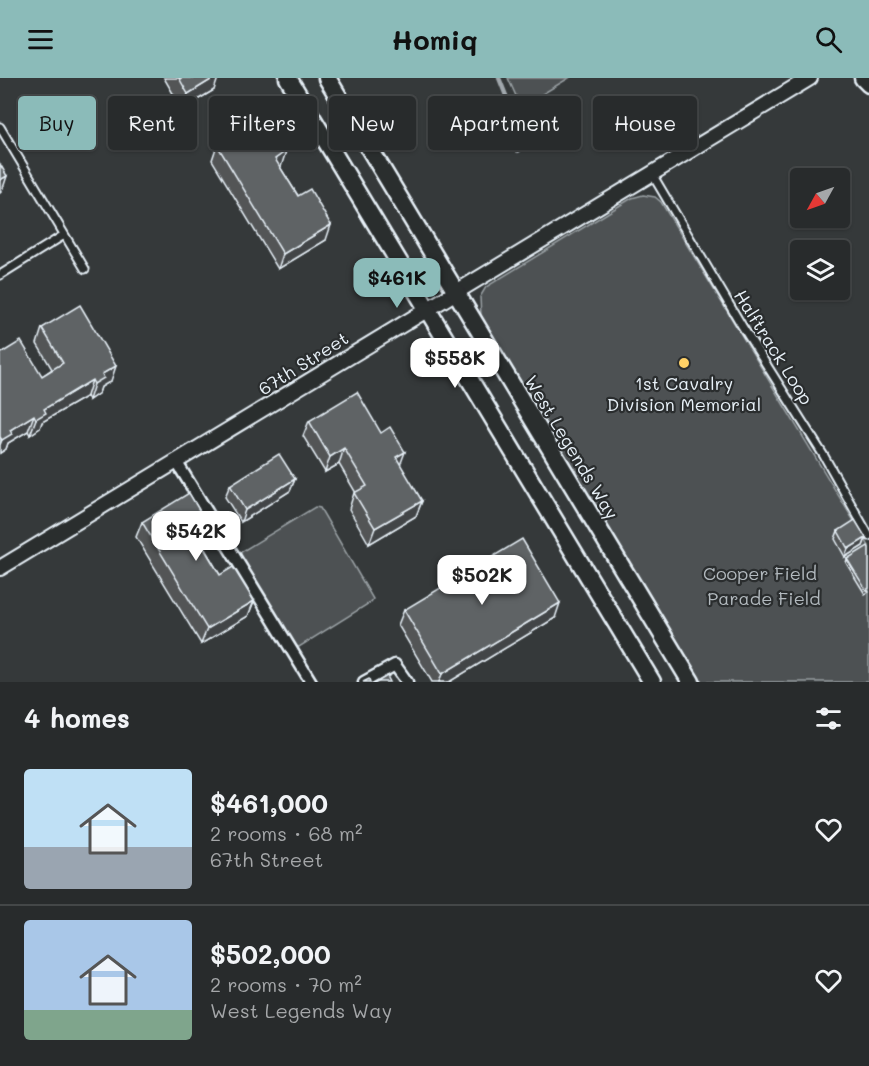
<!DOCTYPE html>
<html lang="en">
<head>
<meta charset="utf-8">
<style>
  :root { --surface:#282b2c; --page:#303334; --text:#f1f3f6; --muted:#a5a7a9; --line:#444748; --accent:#8bbbb9 }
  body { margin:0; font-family:Mali,sans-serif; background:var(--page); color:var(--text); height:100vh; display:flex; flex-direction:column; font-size:22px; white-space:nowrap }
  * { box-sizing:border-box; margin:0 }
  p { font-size:20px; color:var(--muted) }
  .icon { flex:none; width:33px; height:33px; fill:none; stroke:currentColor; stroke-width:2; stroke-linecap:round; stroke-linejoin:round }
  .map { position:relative; height:604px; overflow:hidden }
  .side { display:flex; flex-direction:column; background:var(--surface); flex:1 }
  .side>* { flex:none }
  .hud { position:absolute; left:18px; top:18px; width:834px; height:54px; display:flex; gap:12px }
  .needle { width:39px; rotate:230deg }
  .fabs { position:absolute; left:790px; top:90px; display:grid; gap:12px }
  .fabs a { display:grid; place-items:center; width:60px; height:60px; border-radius:6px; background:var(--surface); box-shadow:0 2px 4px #0004,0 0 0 2px var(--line); font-size:30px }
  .price { position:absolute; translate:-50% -51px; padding:0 14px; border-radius:12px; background:#fff; color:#222; font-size:20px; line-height:39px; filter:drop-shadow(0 2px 3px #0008) }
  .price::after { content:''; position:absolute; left:50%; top:36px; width:18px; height:14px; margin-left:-9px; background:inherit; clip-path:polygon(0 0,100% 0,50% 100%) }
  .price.on { background:var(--accent); color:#111 }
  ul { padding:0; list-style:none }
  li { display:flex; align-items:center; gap:18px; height:150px; padding:0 24px }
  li+li { border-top:2px solid var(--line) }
  li span { display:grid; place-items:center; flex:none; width:168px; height:120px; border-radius:6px; color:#555 }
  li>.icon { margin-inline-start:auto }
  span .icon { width:72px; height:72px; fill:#fffc; stroke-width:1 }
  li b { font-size:26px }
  h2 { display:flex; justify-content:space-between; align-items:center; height:72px; padding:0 24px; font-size:26px }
  .pill { padding:0 21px; border-radius:6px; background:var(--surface); box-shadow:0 2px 4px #0004,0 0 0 2px var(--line); font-size:21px; line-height:54px }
  .pill.on { background:var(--accent); color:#111 }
  header { display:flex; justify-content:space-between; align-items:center; height:78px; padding:0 24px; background:var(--accent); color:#111; font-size:27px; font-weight:800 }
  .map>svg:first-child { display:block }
  .green { fill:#4d5152; stroke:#9aa1a5; stroke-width:1.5 }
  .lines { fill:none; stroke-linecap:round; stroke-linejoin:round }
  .stream { stroke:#a0a7ac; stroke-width:4.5 }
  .service-casing { stroke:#e8f1f8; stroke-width:11 }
  .pedestrian-casing { stroke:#e8f1f8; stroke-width:15 }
  .minor-casing { stroke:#e8f1f8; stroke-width:18 }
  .tertiary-casing { stroke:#e8f1f8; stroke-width:21 }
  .service { stroke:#2a2d2e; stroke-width:7 }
  .pedestrian { stroke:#2a2d2e; stroke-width:10 }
  .minor { stroke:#2a2d2e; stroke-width:14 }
  .tertiary { stroke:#2a2d2e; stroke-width:16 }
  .wall { fill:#525557; stroke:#e8f1f8; stroke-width:1.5 }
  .shaded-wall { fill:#424547; stroke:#e8f1f8; stroke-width:1.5 }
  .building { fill:#5f6365; stroke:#e8f1f8; stroke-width:1.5 }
  .poi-dot { fill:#ffd166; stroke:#2a2d2e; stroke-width:2 }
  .labels { text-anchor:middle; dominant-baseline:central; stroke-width:4.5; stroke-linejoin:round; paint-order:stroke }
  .street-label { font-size:18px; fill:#e8f1f8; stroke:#2a2d2e }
  .poi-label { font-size:18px; fill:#e8f1f8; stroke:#2a2d2e }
  .park-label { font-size:18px; fill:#b2b9be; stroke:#2a2d2e }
</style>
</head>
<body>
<header><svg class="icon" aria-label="menu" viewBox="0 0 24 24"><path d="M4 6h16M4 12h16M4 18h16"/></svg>Homiq<svg class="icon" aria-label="search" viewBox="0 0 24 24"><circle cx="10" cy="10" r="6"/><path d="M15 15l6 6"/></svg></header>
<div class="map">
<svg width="869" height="604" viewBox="0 0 869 604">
  <rect width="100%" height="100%" fill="#35393a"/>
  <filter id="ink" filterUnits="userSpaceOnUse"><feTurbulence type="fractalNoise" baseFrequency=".0167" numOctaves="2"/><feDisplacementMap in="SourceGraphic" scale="12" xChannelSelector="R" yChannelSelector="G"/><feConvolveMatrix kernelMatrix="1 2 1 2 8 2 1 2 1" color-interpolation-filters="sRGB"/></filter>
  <g filter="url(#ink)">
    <path class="green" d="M508,0h61l-48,29z
      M643,117l12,2 6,5 208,344v136h-167l-221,-366 -1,-19 6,-10 146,-89z
      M315,429l5,1 53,91 -2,3 -72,45 -4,-1 -55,-90 1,-4z"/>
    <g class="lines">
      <path class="stream" d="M499,0l19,48v25"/>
      <g class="service-casing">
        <path id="service" d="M0,49l85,142
          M652,96l90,152 82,130 45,80
          M0,197l64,-40"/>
      </g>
      <g class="pedestrian-casing">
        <path id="pedestrian" d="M176,383l135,221
          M364,604l31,-17 12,17"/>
      </g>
      <g class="minor-casing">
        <path id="minor" d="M0,490l810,-490"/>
      </g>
      <g class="tertiary-casing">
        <path id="tertiary" d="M288,0l364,604
          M327,0l364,604
          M863,0l6,6"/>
      </g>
      <use href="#service" class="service"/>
      <use href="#pedestrian" class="pedestrian"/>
      <use href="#minor" class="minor"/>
      <use href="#tertiary" class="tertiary"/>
    </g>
    <path class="wall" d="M164,0h49l1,12 -32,19z
      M217,67l69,6 -6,16 46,73 -48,29 -66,-109z
      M42,250l69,53 -10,6 -2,6 -10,7 -2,-4 -45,26 -2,6 -10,7 -2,-4 -20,12 -2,6 -6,4v-99l42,22 10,-7 -15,-25z
      M309,343l91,44 22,36 -6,15 -47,28 -20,-35 5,-16h2l-17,-29 -14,8 -22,-36z
      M295,401l-5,12 -49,31 -16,-25 5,-12z
      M142,444l62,21 -2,1 18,31 34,26 -6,15 -47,28 -65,-107z
      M838,453l28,7 -3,8 -18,11 -10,-18z
      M847,481l22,33 -4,2 -19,-31z
      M404,532l151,8 -106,64h-17l-34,-57z"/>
    <path class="shaded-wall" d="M214,0h4l-4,12 -32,19 6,-15z
      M286,73l-5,16 -12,7 6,-15z
      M7,98l-5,15 -2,2v-13z
      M331,147l-5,15 -48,29 5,-15z
      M116,288l-5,15 -10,6 -2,6 -10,7 5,-16 8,-10z
      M92,302l-5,16 -45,26 -2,6 -10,7 6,-16 8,-10z
      M34,337l-6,16 -20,12 -2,6 -6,4v-8l2,-5 8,-10z
      M344,370l-5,16 -14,8 5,-15z
      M405,374l-6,16 -3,-11z
      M295,401l-5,12 -49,31 4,-12z
      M422,423l-6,15 -47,28 6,-16z
      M209,449l-5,16 -13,8 5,-16z
      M866,460l-3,8 -18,11 3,-8z
      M254,523l-6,15 -47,28 6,-15z
      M560,525l-5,15 -106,64h-10l3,-8z"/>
    <path class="building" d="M179,0h35l-26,16z
      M265,38l21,35 -11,8 23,37 12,-7 21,36 -48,29 -66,-109z
      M0,86l7,12 -7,4z
      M80,227l36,61 -14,8 2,4 -10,6 -2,-4 -48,29 2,4 -10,6 -2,-4 -24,15 2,4 -10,6 -2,-3v-83l21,-13 21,35 21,-13 -21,-35z
      M357,314l24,41 9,-6 15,25 -9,5 26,44 -47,27 -21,-35 13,-7 -23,-38 -14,9 -21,-36z
      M279,376l16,25 -50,31 -15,-25z
      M189,415l20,34 -13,8 24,40 13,-8 21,34 -47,28 -65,-107z
      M855,442l11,18 -18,11 -10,-18z
      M522,461l38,64 -118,71 -38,-64z
      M868,468l1,2v40l-3,2 -19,-31z
      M387,598l3,6h-13z
      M369,601l1,3h-7z"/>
  </g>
  <circle class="poi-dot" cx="684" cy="285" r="6"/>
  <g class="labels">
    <g class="street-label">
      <text transform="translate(774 269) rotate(58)">Halftrack Loop</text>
      <text transform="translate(303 285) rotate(-32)">67th Street</text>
      <text transform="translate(572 369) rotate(59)">West Legends Way</text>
    </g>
    <g class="poi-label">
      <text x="684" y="305">1st Cavalry<tspan x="684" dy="21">Division Memorial</tspan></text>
    </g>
    <g class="park-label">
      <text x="760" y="495">Cooper Field</text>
      <text x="764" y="520">Parade Field</text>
    </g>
  </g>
</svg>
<div class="fabs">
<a><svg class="needle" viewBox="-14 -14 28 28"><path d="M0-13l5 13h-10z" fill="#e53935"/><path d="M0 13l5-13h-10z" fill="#a5a7a9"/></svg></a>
<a><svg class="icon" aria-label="layers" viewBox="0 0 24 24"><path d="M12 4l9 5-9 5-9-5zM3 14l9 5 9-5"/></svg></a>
</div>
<b class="price on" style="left:397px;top:231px">$461K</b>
<b class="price" style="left:455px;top:311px">$558K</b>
<b class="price" style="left:196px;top:484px">$542K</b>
<b class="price" style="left:482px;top:528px">$502K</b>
<div class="hud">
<a class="pill on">Buy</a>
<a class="pill">Rent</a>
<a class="pill">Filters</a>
<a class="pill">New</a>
<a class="pill">Apartment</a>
<a class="pill">House</a>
</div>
</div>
<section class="side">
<h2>4 homes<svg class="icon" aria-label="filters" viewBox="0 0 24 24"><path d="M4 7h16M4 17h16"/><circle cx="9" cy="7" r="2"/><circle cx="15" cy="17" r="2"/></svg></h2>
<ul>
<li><span style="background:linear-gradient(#bfe0f5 65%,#9aa5b1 0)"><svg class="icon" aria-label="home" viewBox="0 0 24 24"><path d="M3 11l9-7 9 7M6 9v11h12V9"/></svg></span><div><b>$461,000</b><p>2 rooms · 68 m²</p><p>67th Street</p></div><svg class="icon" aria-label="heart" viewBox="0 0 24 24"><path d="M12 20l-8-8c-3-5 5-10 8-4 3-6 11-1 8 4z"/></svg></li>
<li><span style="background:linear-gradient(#a9c7e8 75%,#7fa58c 0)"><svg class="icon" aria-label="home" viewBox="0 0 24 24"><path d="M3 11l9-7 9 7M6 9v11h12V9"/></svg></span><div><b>$502,000</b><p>2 rooms · 70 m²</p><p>West Legends Way</p></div><svg class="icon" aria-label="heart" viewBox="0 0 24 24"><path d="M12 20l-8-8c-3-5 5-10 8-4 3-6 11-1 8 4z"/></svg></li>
</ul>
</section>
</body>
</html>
